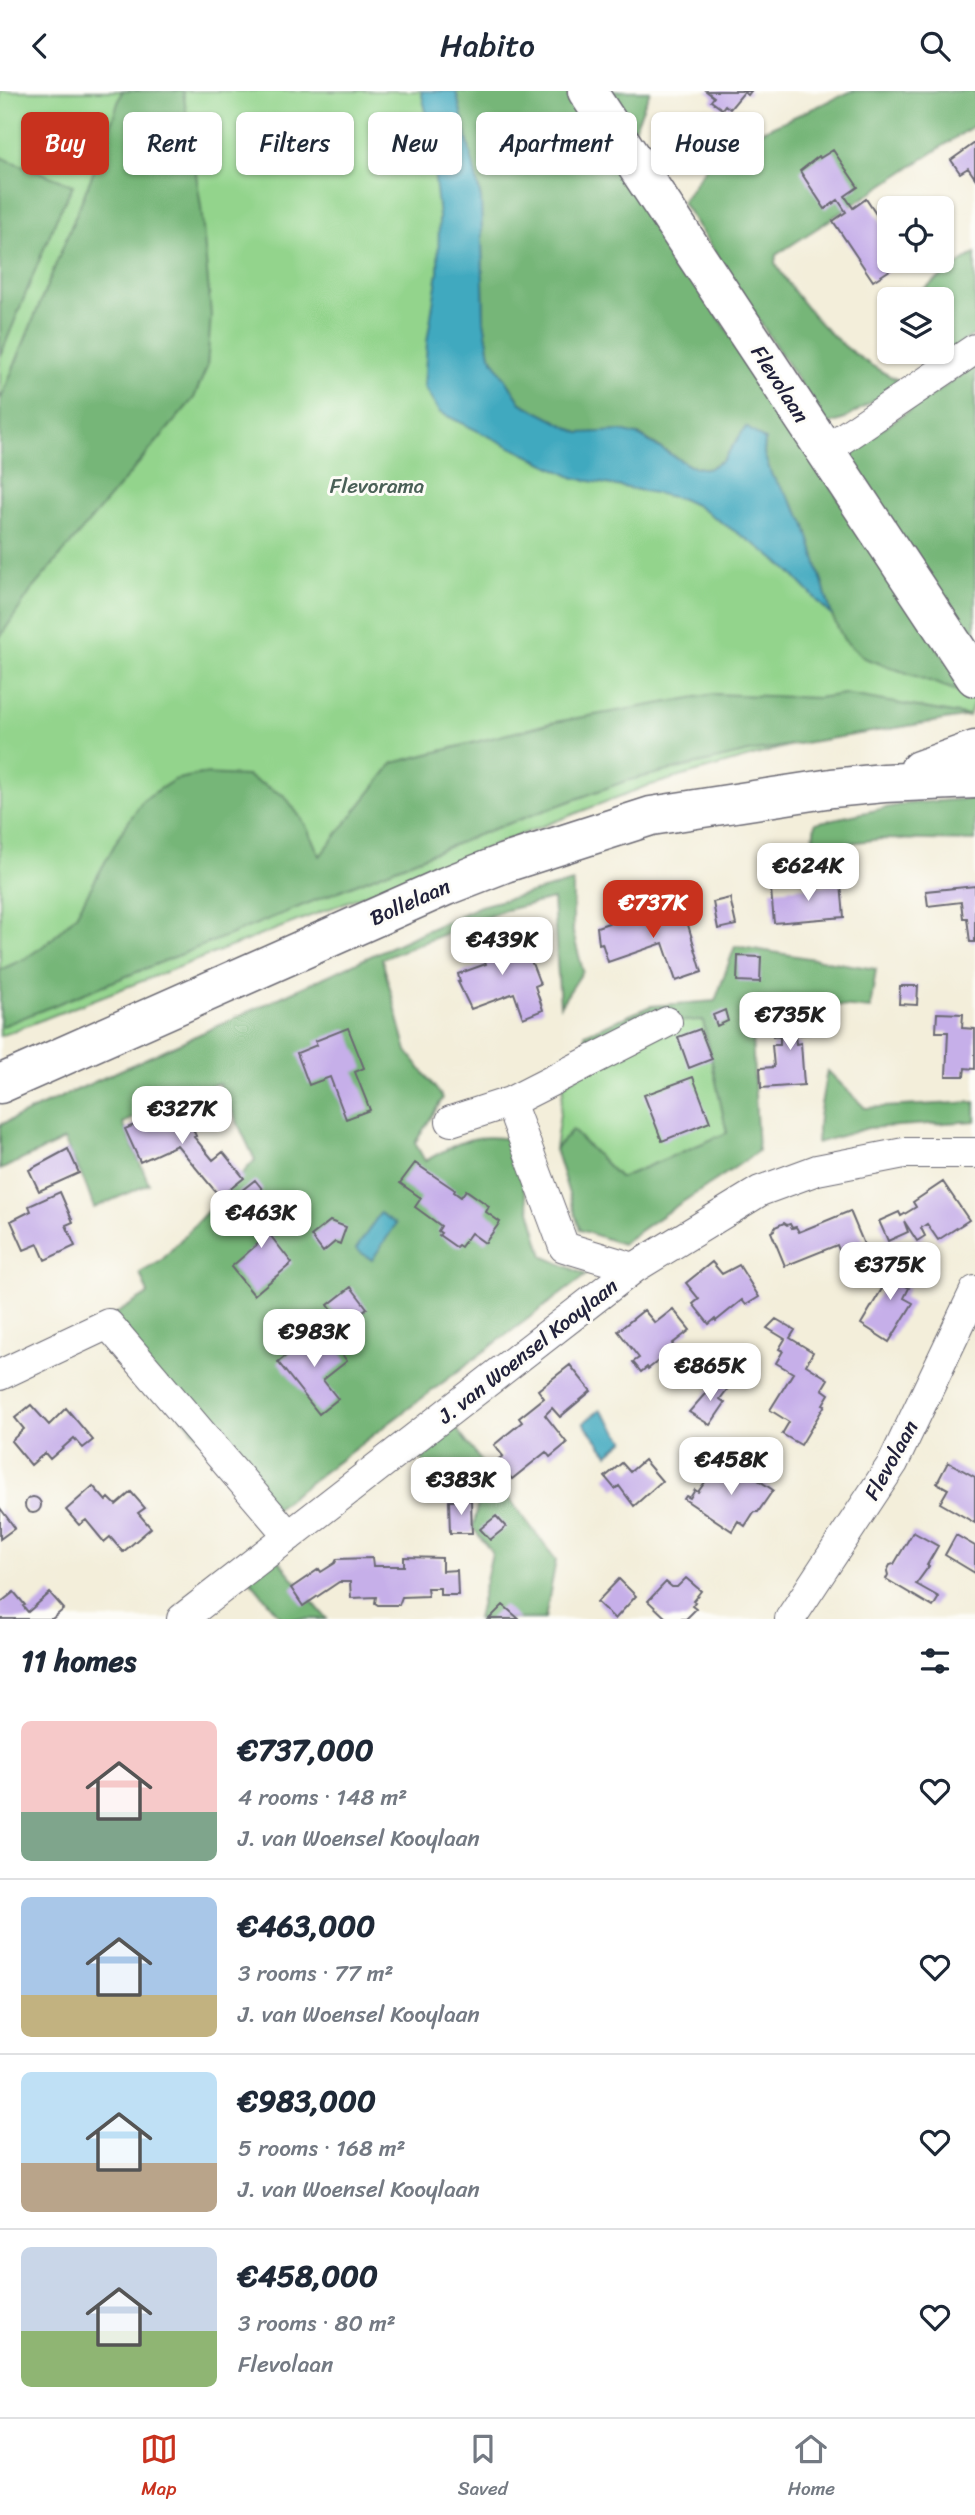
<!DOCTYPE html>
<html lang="en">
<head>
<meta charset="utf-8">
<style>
  :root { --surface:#fff; --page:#f6f6f7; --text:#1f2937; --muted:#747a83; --line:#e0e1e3; --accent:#c8321e }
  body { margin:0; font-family:Sriracha,sans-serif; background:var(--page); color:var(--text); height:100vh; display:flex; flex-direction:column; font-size:26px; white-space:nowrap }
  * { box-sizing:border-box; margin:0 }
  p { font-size:23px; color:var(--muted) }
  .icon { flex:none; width:38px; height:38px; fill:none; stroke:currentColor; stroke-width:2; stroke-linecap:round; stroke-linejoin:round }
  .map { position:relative; height:1528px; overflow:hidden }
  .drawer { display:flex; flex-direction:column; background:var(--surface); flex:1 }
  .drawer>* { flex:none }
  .hud { position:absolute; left:21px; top:21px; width:934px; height:63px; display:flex; gap:14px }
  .fabs { position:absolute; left:877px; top:105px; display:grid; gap:14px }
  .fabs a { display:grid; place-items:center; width:77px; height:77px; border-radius:10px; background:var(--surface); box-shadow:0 2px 5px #0004; font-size:35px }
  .price { position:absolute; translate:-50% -60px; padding:0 16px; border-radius:14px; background:#fff; color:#222; font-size:23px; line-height:46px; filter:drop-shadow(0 2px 4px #0008) }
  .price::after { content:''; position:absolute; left:50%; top:42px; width:21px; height:16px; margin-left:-10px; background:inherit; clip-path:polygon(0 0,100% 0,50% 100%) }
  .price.on { background:var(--accent); color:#fff }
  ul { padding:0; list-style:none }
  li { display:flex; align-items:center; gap:21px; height:175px; padding:0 21px }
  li+li { border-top:2px solid var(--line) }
  li span { display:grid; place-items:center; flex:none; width:196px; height:140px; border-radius:10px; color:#555 }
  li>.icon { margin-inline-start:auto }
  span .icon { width:84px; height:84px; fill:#fffc; stroke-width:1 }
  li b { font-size:30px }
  h2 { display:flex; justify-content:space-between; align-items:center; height:84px; padding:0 21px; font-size:30px }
  .pill { padding:0 24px; border-radius:10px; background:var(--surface); box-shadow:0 2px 5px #0004; font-size:24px; line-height:63px }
  .pill.on { background:var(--accent); color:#fff }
  header { display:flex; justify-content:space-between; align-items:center; height:91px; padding:0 21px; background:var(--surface); font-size:32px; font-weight:600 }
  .menu { display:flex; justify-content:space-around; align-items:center; height:98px; border-top:2px solid var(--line); background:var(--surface); font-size:19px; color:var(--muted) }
  .menu a { display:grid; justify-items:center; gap:4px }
  .menu .on { color:var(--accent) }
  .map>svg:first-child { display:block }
  .green { fill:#93d48c; stroke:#5a7b64; stroke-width:2 }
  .forest { fill:#76b678; stroke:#4c6c5a; stroke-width:2 }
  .water { fill:#3fa9bf; stroke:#30667d; stroke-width:2 }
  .building { fill:#c6afe9 }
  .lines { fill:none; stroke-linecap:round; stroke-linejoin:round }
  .street-casing { stroke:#6b6973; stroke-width:32 }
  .secondary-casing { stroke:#6b6973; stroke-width:41 }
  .street { stroke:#fff; stroke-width:30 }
  .secondary { stroke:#fff; stroke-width:38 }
  .labels { text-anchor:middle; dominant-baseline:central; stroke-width:6; stroke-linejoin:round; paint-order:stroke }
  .street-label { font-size:21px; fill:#22223b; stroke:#fdfcf7 }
  .park-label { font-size:21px; fill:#4a6057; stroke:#fdfcf7 }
</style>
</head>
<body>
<header><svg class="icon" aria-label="back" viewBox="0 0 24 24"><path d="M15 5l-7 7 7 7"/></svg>Habito<svg class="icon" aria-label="search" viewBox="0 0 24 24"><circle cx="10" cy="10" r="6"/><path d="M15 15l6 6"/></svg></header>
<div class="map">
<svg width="975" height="1528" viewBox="0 0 975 1528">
  <rect width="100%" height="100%" fill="#fdfcf7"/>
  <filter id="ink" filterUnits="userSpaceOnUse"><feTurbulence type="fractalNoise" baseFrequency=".0143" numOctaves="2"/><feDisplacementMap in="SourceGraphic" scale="14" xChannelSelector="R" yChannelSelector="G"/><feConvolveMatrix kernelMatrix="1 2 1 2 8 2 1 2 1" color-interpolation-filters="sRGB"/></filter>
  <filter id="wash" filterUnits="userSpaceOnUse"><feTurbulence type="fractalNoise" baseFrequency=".00686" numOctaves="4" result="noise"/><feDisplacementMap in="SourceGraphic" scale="28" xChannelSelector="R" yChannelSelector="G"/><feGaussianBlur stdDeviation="1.57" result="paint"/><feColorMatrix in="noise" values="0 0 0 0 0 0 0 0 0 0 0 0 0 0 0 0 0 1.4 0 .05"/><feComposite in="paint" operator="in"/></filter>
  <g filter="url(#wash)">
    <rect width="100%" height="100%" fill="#f3eeda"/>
    <path class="green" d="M0,0h565l409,611 -5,14 -47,-8 -278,79 -644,249z
      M703,929l24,113 -107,45 -48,-48 -17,19 9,-65 103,-62z"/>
    <path class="forest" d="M122,0h61l18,115 10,109 -4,52 -13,31 -161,190 -33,49v-236l102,-250z
      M456,0h113l400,604 -105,-37 -20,-18 -12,-24 -27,-93 -19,-29 -14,-18 -8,-22 1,-14 -18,-12 -24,32 -15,9 -18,-3 -50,-31 -61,-2 -58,-30 -31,-48 -6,-34 -3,-122z
      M608,0h42l-16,39z
      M852,0h123v34l-199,130 -1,8c33,53 69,92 127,119l-57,37 -18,6 -145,-223 35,-51z
      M0,66l73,28 -17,34 -56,138z
      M975,162v81l-44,29 -7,-11h18v-53h-33z
      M975,275v284l-130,-196z
      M714,603l104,4 26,-4 125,22 -220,36 -123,29 -138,50 -488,196v-57l26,-12 23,-16 27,-27 45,-82 22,-33 31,-20 27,-6 46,2 38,20 20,28 15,32 73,-93 162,-41z
      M975,707v43l-95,-2 -68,9 3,-25 89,-19z
      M573,791v51l10,38 -23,35 -7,-107 -51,12 -120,48 25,92 36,47 -28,45 10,18c34,-18 43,-28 85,-22l33,117 43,19 -322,242 -160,-196 44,-27 -8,-21 21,-12 94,-101 -36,-77 -36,12 -60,28 26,61 -55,24 -9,-25 -21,-43 -64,30v-45l480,-219z
      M735,855l141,23 -6,40 -112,-11 -7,19 7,134c-44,33 -92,59 -136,93l-42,-14 -25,-81 17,-19 48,48 107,-45 -24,-113 -36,2 -83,35 1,-23 66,-28 64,-5z
      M827,979l38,38 110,-6v19l-107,7 -51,15 2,-27z
      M449,1328l107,141 -11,59h-68l15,-66 -19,-25 6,-29 -34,-8 -32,-44z
      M273,1463l54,65h-45l-36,-44z"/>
    <path class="water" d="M421,0h35l25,108 3,122 6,34 31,48 58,30 42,-2 19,5 50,30 18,3 15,-9 23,-33 19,13 -1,14 8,22 14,18 19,29 27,93 -42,-44 -27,-22 -68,-45 -13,-6 -28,-6 -80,-15 -135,-66 -15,-25 3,-45 11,-70 1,-55 -10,-93z
      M380,1122l16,11 -24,36 -16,-11z
      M600,1319l25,30 -17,14 -25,-31z"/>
    <g id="blocks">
      <path class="building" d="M706,0h45l-3,4 -4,-3 -14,17 -5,-4 -3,4 -11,-8 3,-4z
        M975,52v35l-7,-10 -8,5 -9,-13z
        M833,59l25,37 -13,9 8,12 13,-9 23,35v27h15l-31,20 -40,-60 13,-9 -8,-12 -13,9 -25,-38 19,-15 1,2z
        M841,793l3,33 -70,6 -3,-33z
        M975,795v56h-5l-3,-24h-4l-2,-16 -33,4 -2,-15z
        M730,807l6,27 -18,4 -5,-27z
        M683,817l19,64 -26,9 -13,-38 -55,19 -6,-19 -3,1 -2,-17 43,-15 3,9z
        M509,842l9,23 10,-3 12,31 -5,2 8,24 -20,8 -9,-25 -43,16 -13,-27h2l-2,-8 28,-10 -8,-19z
        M738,865l23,1 -1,25 -23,-1z
        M900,895h18l-1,19 -18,-1z
        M725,919l3,11 -11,5 -4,-11z
        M937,922l26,1 -1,14 13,1v40l-10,-1 -1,8h-18l2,-44h-12z
        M828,927v15l-33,2 1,9 5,-1 3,42 -43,3 -1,-20 14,-1 -2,-22h8v-8h-7l-1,-16z
        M348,937l16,40 -9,4 15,38 -24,9 -16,-42 -21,8 -12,-32 20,-8 -2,-4z
        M700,938l12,30 -23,9 -11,-31z
        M693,986l17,45 -48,19 -18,-46z
        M180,1009l16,36 -2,1 19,23 10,-8 21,26 -24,19 -43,-52 -37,17 -15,-33 41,-18 -2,-4z
        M68,1058l11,24 -40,18 -10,-21z
        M415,1072l40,27 -1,2 7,5 5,-7 23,16 -3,6 14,10 -15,21 -14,-10 -10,14 -3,-2 -2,2 -17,-12 2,-2 -3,-2 3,-5 -26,-19 6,-9 -21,-15z
        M255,1089l8,10 -19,15 -8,-10z
        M943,1091l26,38 -31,20 -11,-16 -6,4 4,8 -8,5 -13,-20 4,11 -20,9 -9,-20 20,-9 2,4 15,-9 -3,-5z
        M60,1101l13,30 -7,3 9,21 -30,14 -7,-16 -14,6 -13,-29 20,-10 -2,-5z
        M258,1107l23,28 -11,9 22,28 -38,32 -23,-28 29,-25 -22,-27z
        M850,1120l16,38 -23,11 -6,-15 -52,21 -14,-34 3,-2 1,-3 9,-4 3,2 3,-1 2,4 4,-1 3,5z
        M330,1130l16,6 -6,17 -5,-2 -12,10 -12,-16z
        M887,1166l25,15 -8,13 5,3 -5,10 9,5 -24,39 -28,-18 28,-47 -11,-7z
        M712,1171l10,12 17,-9 20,32 -13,8 -4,-5 -26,21 -1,-2 -6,5 -16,-20 6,-5 -13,-16z
        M351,1196l16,21 -23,18 -16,-21z
        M673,1218l17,21 -18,14 3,4 -27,21 -1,-2 -6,5 -8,-10 6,-4 -21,-27 26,-21 11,13z
        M776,1228l19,11 -5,8 23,14 -7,13 22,14 -6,10 7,5 -6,10 2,1 -24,40 -19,-11 7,-12 -19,-12 23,-37 -17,-10 7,-12 -4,-2 6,-10 -18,-11z
        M322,1237l25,33 -24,19 15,19 -19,15 -41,-52z
        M570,1274l21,26 -31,26 -8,-9 -7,7 22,28 -17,14 -4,-5 -34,27 -15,-19 6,-4 -9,-11 28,-23 -3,-4 25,-20 -6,-8z
        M718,1288l11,8 -9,12 5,4 -15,22 -21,-13z
        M31,1314l18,20 17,-17 27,32 -10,8 -9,-10 -24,21 -5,-6 -14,12 -20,-24 13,-12 -9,-11z
        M644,1369l18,21 -28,25 -15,-20 -4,3 -10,-12 17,-14 8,9z
        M948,1371l27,15v46l-35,-20 8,-14 -11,-6z
        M736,1374l37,25 -15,22h-4l-9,14 -7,-5 -6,10 -48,-32 2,-3 4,2 5,-8 3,2 17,-24 13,9z
        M93,1395l13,15 3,-3 7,7 15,-13 14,16 -7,5 13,15 -28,24 -13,-15 -6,5 -18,-22 -7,5 -13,-15z
        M25 1414a8 8 0 1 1 16 0a8 8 0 1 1-16 0Z
        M471,1409l1,33h-22l-1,-32z
        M0,1417l15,20 -15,11z
        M496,1425l10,11 -16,13 -10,-11z
        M913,1441l25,14 -11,19 2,1 -13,18 23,13 -6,10 -47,-28 2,-4 -1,-4 3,-6 4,-1z
        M956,1444l19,11v27l-30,-18z
        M404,1466l38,1v13l15,-1 1,25h-18v-7h-13l1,8 -26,1 -3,8h-21l-3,-2 1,-6 -25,1 -1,-16h-11l-36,24 -12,-18 28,-19 2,3 14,-9 2,-4 35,-1 1,8h31z
        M686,1487l15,13 -8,10 2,1 -3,4 4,3 -10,10h-19l-19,-18 18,-19 6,5h5z
        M619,1488l17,17 -21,23 -18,-17z
        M14,1501l11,13 -2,1 5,6 22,-19 14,16 -12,10h-52v-16z
        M503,1514l16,14h-30z"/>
    </g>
  </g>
  <g filter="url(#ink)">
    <use href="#blocks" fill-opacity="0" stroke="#6b6973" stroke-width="2"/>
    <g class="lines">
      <g class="street-casing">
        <path id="street" d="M824,360l151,-102
          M510,1011l54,145 70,21
          M451,1030l59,-19 157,-80
          M0,1284l108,-51 181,212
          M182,1528l452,-351 126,-77 57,-21 87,-17h71
          M790,1528l103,-156 82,-172"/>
      </g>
      <g class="secondary-casing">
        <path id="secondary" d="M587,0l388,586
          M919,679l56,-20
          M0,993l446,-198 59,-23 146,-47 181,-28 52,-5 91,-4"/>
      </g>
      <use href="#street" class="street"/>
      <use href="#secondary" class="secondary"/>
    </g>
  </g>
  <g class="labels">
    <g class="street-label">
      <text transform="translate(780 293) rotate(57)">Flevolaan</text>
      <text transform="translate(410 811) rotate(-24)">Bollelaan</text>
      <text transform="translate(528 1260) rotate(-38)">J. van Woensel Kooylaan</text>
      <text transform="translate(891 1369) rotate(-61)">Flevolaan</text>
    </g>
    <g class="park-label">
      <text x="377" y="395">Flevorama</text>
    </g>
  </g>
</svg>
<div class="fabs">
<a><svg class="icon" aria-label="locate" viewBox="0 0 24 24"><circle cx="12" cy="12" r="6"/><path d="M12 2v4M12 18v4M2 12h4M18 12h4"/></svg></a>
<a><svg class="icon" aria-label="layers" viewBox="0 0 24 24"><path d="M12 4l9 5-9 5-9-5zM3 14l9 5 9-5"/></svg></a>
</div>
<b class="price" style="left:808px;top:812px">€624K</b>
<b class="price on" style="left:653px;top:849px">€737K</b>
<b class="price" style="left:502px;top:886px">€439K</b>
<b class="price" style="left:790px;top:961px">€735K</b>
<b class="price" style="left:182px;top:1055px">€327K</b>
<b class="price" style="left:261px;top:1159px">€463K</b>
<b class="price" style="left:890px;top:1211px">€375K</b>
<b class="price" style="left:314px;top:1278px">€983K</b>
<b class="price" style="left:710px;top:1312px">€865K</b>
<b class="price" style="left:731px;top:1406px">€458K</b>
<b class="price" style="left:461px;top:1426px">€383K</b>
<div class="hud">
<a class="pill on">Buy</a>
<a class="pill">Rent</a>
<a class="pill">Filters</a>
<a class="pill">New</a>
<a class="pill">Apartment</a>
<a class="pill">House</a>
</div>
</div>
<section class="drawer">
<h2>11 homes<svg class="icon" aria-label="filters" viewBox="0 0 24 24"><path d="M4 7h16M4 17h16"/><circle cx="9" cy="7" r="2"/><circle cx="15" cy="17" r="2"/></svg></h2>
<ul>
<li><span style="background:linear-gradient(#f6c9c9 65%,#7fa58c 0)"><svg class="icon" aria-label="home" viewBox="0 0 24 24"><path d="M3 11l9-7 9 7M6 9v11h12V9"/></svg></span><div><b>€737,000</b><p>4 rooms · 148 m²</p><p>J. van Woensel Kooylaan</p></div><svg class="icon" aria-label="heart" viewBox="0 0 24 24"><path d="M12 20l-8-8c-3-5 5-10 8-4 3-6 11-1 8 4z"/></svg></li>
<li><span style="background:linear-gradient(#a9c7e8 70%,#c2b280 0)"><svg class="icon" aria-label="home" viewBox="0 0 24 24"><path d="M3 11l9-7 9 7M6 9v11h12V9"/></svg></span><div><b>€463,000</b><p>3 rooms · 77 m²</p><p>J. van Woensel Kooylaan</p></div><svg class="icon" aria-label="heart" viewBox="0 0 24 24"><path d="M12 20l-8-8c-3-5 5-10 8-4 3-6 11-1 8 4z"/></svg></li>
<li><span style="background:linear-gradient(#bfe0f5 65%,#b9a48a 0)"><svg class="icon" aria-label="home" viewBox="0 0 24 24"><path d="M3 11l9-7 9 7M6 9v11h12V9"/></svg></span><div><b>€983,000</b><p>5 rooms · 168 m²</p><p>J. van Woensel Kooylaan</p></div><svg class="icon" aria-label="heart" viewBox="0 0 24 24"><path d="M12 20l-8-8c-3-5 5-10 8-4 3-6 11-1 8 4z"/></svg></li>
<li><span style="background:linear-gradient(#c9d6e8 60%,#8fb573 0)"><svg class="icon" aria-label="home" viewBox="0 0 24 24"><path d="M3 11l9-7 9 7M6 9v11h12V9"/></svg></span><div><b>€458,000</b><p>3 rooms · 80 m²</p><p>Flevolaan</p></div><svg class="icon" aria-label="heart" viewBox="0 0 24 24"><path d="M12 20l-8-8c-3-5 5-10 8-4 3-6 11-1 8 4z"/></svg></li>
</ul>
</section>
<nav class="menu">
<a class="on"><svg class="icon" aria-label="map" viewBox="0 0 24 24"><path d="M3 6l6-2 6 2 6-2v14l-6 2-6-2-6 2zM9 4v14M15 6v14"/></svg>Map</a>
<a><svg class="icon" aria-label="saved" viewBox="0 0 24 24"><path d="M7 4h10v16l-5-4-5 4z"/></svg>Saved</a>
<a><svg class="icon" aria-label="home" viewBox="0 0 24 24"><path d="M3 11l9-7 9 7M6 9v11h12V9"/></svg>Home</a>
</nav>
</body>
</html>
